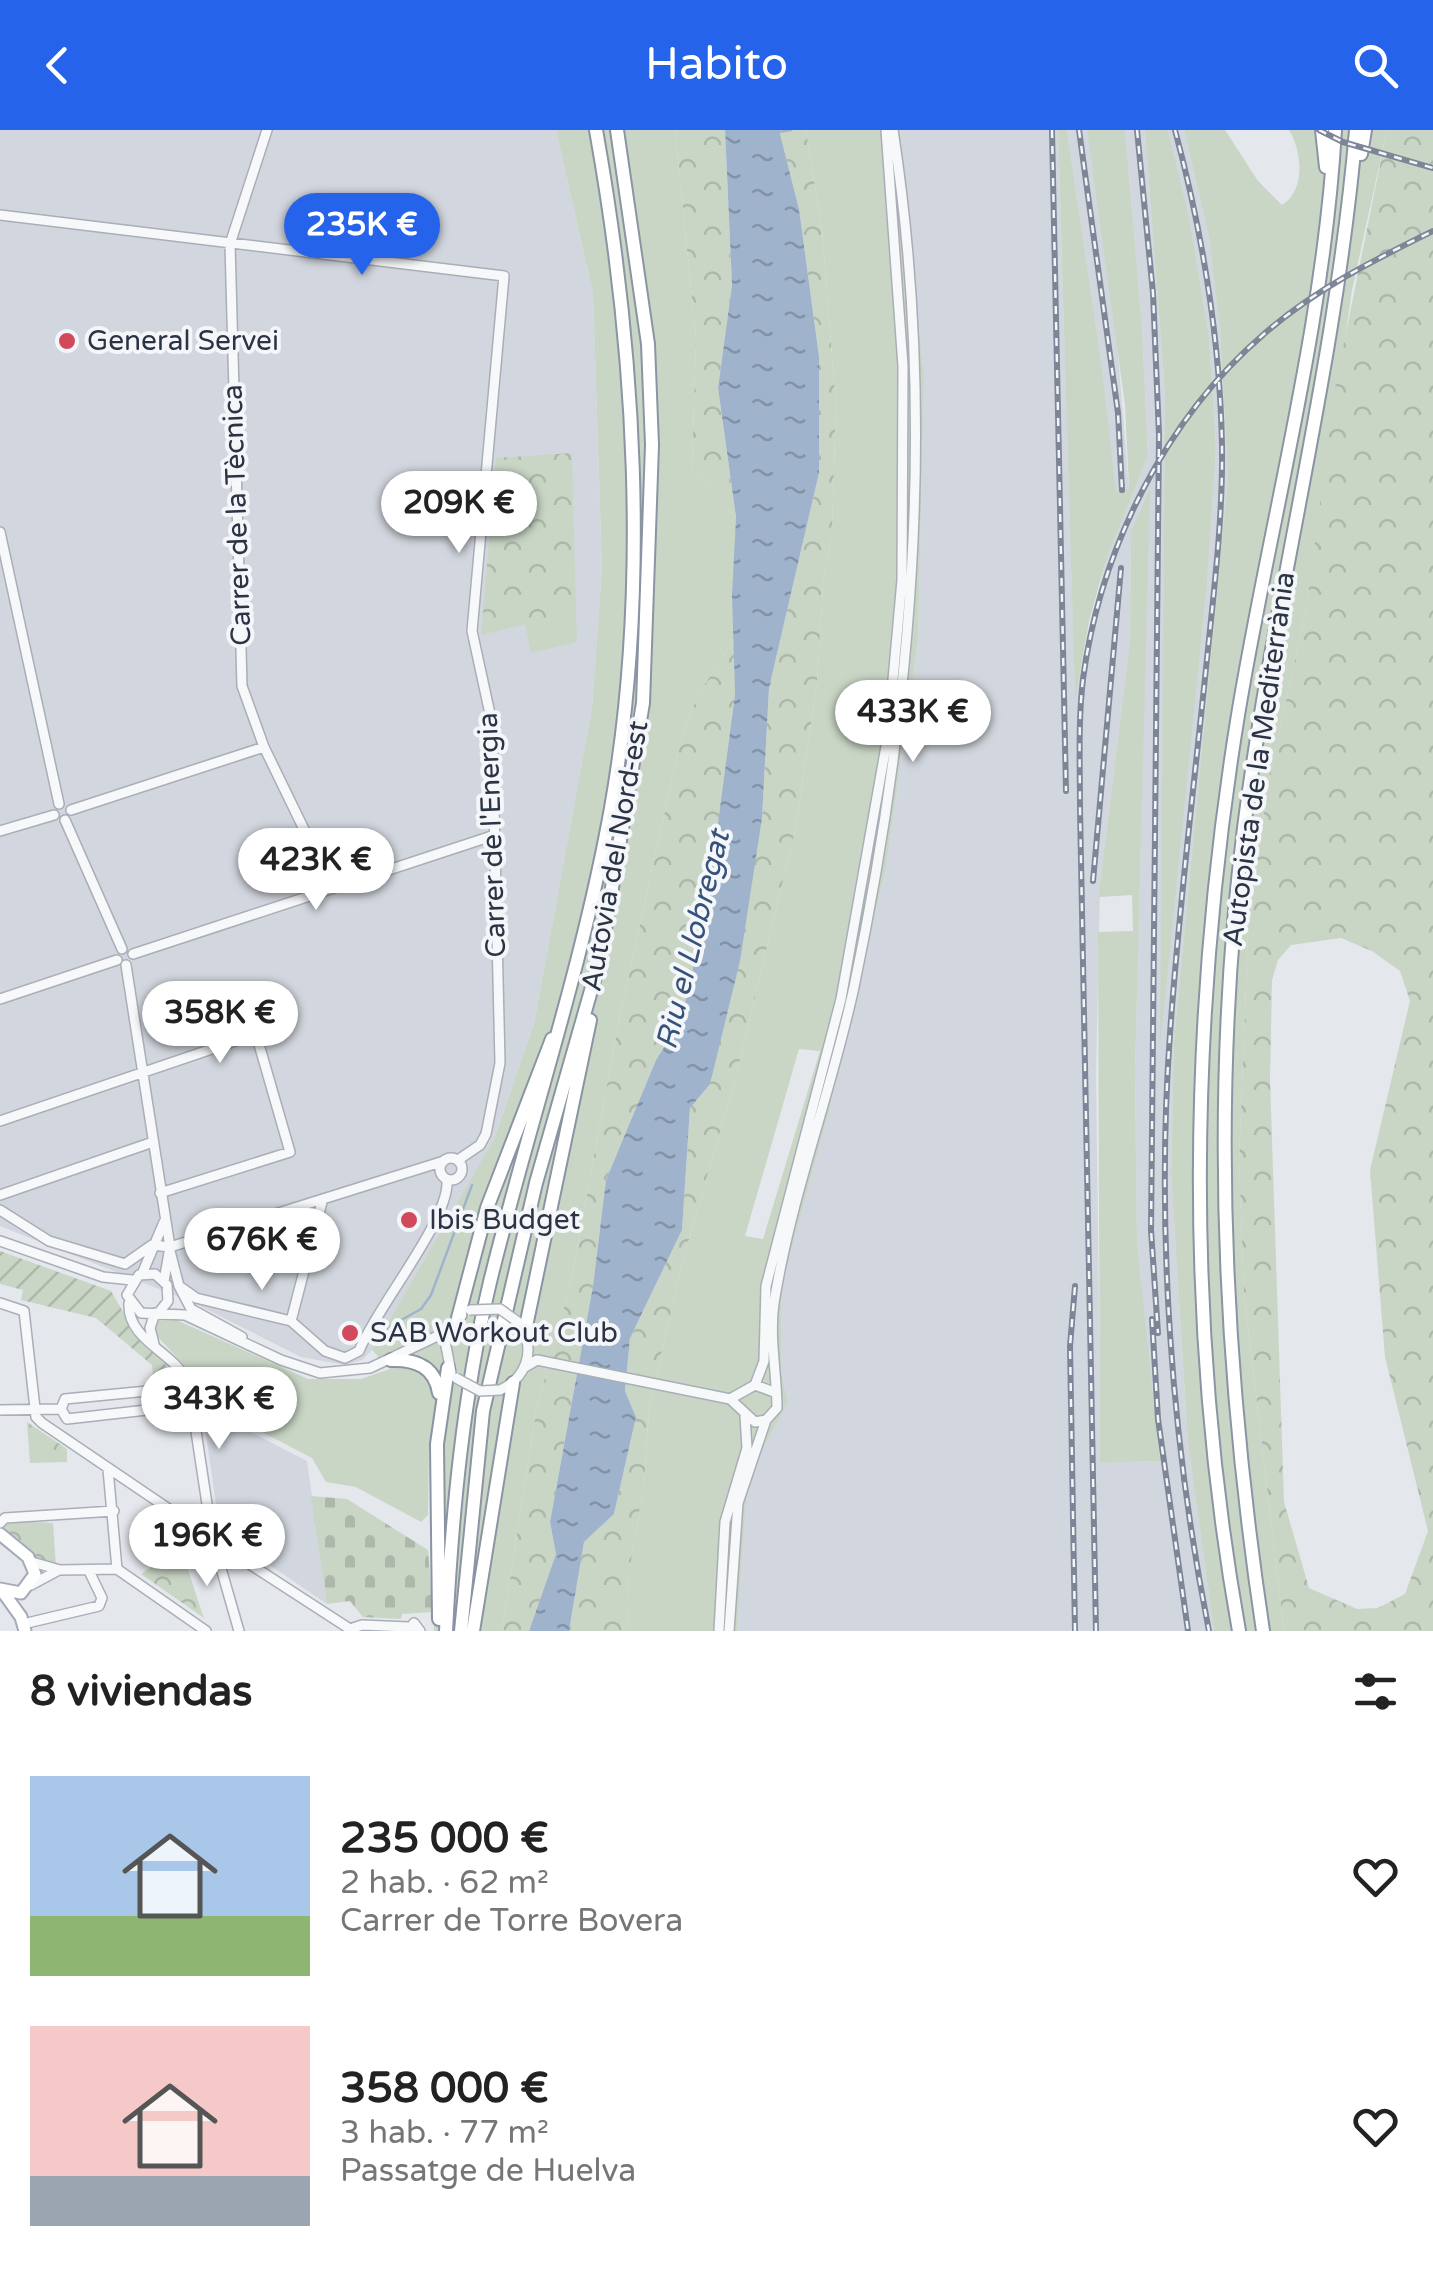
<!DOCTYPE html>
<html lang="es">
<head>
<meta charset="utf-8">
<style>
  :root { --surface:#fff; --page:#f2f2f2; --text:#222; --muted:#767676; --accent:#2563eb }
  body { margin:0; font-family:"Varela Round",sans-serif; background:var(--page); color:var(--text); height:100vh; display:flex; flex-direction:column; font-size:38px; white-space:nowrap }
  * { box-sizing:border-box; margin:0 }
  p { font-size:32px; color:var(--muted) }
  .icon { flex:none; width:55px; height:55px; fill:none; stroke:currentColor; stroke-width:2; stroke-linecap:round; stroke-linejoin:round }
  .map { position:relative; height:1501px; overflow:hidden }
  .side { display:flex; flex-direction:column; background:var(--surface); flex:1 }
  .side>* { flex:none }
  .price { position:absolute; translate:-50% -85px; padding:0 22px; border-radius:35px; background:#fff; color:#222; font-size:32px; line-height:65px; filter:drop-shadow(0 2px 5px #0008) }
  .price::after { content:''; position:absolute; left:50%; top:60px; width:30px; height:22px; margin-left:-15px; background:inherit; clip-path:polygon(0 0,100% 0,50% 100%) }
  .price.on { background:var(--accent); color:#fff }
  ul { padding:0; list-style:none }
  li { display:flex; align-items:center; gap:30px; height:250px; padding:0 30px }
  li span { display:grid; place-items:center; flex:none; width:280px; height:200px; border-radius:0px; color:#555 }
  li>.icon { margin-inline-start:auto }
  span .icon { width:120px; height:120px; fill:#fffc; stroke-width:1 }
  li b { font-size:42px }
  h2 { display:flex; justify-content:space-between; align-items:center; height:120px; padding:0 30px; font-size:42px }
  header { display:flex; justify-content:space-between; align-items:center; height:130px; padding:0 30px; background:var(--accent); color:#fff; font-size:45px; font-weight:600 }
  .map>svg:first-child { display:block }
  .built { fill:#d2d6de; fill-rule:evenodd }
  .grass { fill:#c9d6c5; fill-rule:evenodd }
  .forest { fill:url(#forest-crowns); fill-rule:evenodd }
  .cemetery { fill:url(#cemetery-stones) }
  .garden { fill:url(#garden-furrows) }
  .water { fill:url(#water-ripples) }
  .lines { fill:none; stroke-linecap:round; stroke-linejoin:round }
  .stream { stroke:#9fb4cc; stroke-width:2.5 }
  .minor-casing { stroke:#a9aeb7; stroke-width:12 }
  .major-casing { stroke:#a3abb8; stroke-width:15 }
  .highway-casing { stroke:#8b94a3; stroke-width:16 }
  .minor { stroke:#f7f8fa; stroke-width:9 }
  .major { stroke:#fff; stroke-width:11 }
  .highway { stroke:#fff; stroke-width:12 }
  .rail-casing { stroke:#7d8696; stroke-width:6 }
  .rail { stroke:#f4f6f9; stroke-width:2.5; stroke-dasharray:8; stroke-linecap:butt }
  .minor-bridge-casing { stroke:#a9aeb7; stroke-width:12; stroke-linecap:butt }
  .minor-bridge { stroke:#f7f8fa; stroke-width:9 }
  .poi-dot { fill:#d1495b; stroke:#f4f6f9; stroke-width:4 }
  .labels { text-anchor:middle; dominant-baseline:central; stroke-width:8; stroke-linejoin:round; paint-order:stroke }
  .poi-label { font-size:28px; fill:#2b3445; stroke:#f4f6f9; text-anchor:start }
  .street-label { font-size:28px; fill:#2b3445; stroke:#f4f6f9 }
  .water-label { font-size:30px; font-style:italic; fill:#34527a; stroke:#f4f6f9 }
</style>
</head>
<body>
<header><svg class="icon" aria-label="back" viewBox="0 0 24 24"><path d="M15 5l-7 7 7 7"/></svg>Habito<svg class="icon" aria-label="search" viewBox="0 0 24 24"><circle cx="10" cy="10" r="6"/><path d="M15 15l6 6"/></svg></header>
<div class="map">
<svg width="1433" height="1501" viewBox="0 0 1433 1501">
  <defs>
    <pattern id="forest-crowns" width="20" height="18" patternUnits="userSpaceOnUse" patternTransform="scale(2.5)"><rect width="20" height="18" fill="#c9d6c5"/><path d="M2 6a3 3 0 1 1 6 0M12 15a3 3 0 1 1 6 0" fill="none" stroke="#adb8ab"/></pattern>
    <pattern id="cemetery-stones" width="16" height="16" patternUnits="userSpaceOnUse" patternTransform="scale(2.5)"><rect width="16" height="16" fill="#c9d6c5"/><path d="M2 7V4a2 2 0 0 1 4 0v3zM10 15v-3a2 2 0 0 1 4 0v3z" fill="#adb8ab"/></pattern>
    <pattern id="garden-furrows" width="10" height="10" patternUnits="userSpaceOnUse" patternTransform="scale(2.5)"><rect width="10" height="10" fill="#c9d6c5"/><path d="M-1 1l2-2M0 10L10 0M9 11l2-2" fill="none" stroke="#adb8ab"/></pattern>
    <pattern id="water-ripples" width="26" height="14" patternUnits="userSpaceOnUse" patternTransform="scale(2.5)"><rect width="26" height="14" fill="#9fb4cc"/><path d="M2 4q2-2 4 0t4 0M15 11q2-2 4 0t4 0" fill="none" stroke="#8293a7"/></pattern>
  </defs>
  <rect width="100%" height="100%" fill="#e4e7ec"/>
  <path class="built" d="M0,0h556l37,163 9,276 -10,139 -58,316 -39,113 -123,213 -10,10 -17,5 -44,-8 -107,-54 -194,-77z
    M900,0h158l17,562 30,-129 43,-107 -6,-130 -17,-196h20l20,263 -4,632 46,-441 9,-136 -7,-111 -20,-121 -21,-86h16l25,107 11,92 8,148 -54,564 -3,132 17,270 26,188h-477l11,-155 40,-73 -7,-32v-82l47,-174 58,-247 32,-228 6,-261zM1149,360l-14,582 2,170 22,219 -58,2 -5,-387 4,-192 30,-243 1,-111z
    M1067,0h20l27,175 15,185 -14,3 -14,-133z
    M202,1277l105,54 20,143 -107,-73z"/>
  <path class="grass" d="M556,0h119l21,208 -4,132 44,47 -2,122 -36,56 -17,43 -61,277 -49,266 -35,130 -34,220h-68l-5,-189 -1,73 -7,7 -65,-35 -30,-5 -14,-24 -111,-58 -10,-28 -37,-39 4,-13 14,-2 136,61h53l29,-10 -18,-19 123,-213 39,-113 58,-316 10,-139 -9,-276z
    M806,0h94l24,249 -6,261 -32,228 -58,247 -47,174v82l7,32 -40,73 -11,155h-110l2,-58 15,-89 5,-75 32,-142 54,-187 61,-253 21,-145 6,-97 9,-53 4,-126 -14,-176zM799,919l21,2 -57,188 -18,-3z
    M1058,0h9l34,230 15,132 13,-3 -4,-84 -38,-275h38l17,196 6,130 -43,107 -16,59 -14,77z
    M1145,0h23l21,86 20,121 7,111 -9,136 -47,462 5,-653z
    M1184,0h41l33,51 24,24c24,-14 20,-54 7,-75h98l-35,160 -46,320 -38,173 -20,151 -9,227 5,132 40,338h-70l-26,-188 -17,-270 3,-132 54,-564 -8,-148 -11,-92z
    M1150,358l-15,584 2,170 23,219 -60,2 -2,-531 35,-1 -1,-36 -33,2 1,-13 30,-243 1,-111z
    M576,482l1,30 -46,11 -6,-29z"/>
  <path class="forest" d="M675,0h50l7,155 -14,103 18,129 -44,-47 4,-132z
    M779,0h27l16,100 14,176 -4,126 -9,53 -6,97 -21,145 -61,253 -54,187 -32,142 -5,75 -15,89 -2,58h-58l15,-89 30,-28 22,-97 -11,-26 5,-53 52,-108 8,-122 20,-24 52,-266 7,-130 50,-215v-118l-20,-146z
    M1387,0h46v1501h-149l-40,-338 -5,-132 9,-227 20,-151 38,-173 30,-228zM1341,808l31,13 28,20 10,30 -40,169 15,187 43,174 -23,63 -27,14 -21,1 -48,-21 -25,-86 -14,-423 2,-99 6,-20 13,-15z
    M572,323l4,159 -95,23 15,-177z
    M734,509l1,55 -28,212 -26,115 -25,39 -50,120 -13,106 -43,236 6,32 -27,77h-27l34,-220 35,-130 49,-266 61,-277 17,-43z
    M27,1292l40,27v13l-37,1z
    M13,1391l40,2 3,44 -17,-5 -37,-31v-9z
    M181,1417l21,66 2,5 -63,-44z"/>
  <path class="cemetery" d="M311,1366l36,3 81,51 5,62 -31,2 -1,5 -38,-2 -13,-16 -23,3z"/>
  <path class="garden" d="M0,1121l111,40 26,45 46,46 -23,2v-7h-7l-1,-12 -56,-47 -75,-18 2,-10 -23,-6z"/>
  <path class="water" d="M725,0h54l20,79 20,147v117l-50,215 -7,130 -22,143 -30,123 -20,24 -8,122 -52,108 -5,53 11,26 -22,97 -30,28 -15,89h-40l27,-77 -6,-32 43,-236 13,-106 50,-120 25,-39 26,-115 28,-212 -3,-99 4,-78 -18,-129 14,-103z"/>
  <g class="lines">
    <path class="stream" d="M777,2l14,-2
      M376,1210v-6l45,-25 10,-14 41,-110"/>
    <g class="minor-casing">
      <path id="minor" d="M267,0l-37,114 12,442 22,61 68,140
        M0,85l504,61 -32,355 20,92 8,340 -14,71 -6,11 -22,15
        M0,402l59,272
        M71,680l193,-63
        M65,690l57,129
        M0,701l54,-16
        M133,824l362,-119
        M126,835l44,282 -6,34
        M0,869l117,-39
        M0,991l256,-87 34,118 -130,41
        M440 1039a11 11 0 1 1 22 0a11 11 0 1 1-22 0Z
        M0,1065l153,-53
        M0,1080l49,31 76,23 27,-19 18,2 274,-86
        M0,1111l103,36 29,3
        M170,1121l9,35 17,12 95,23 34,30 20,7 14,-7c18,-45 91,-131 88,-171
        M142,1144l22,-52
        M179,1156l12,23 51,28
        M0,1173l24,8 12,106 6,6 140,95 28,9
        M129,1173c-2,39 48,49 60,82l23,152 27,94
        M160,1181l8,-10 -1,-16 -12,-11 -16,1 -12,20 14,18 44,2 96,45 39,13 50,-5 78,-37
        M291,1191l31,-119
        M154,1214l-4,-16 5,-15
        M525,1237l12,-7 193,39 25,23 11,-2 11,-12c0,-34 -8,-70 -3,-105 17,-107 57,-210 80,-316 59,-281 83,-572 39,-857
        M451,1242l-6,-31 17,-26
        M755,1255l9,-24 2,-75 75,-287 47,-264 14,-155 1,-214 -17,-236
        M500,1260c26,-12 35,-38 22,-63
        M730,1269l25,-14 19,7
        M147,1270l37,-3
        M0,1280l61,-1 6,10 115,-13 -4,-18 -113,11 -4,10
        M108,1339l9,100
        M0,1393l5,-5 109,-7
        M217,1413l136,88
        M32,1432l28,8 57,-1 89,62
        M31,1455l26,-14
        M23,1494l76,-18 3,-8 -13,-27
        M350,1499l12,-4 46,2
        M408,1501l6,-8 6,8
        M719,1501l6,-109 22,-74 -2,-32
        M729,1501l9,-128 28,-83"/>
    </g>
    <g class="major-casing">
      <path id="major" d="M0,1404l28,23 7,17 -14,19 -21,-4
        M3,1462l18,25 4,14"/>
    </g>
    <g class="highway-casing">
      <path id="highway" d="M1322,0l4,37
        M1361,24l4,-24
        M458,1188l29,-110 65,-169
        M525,1201l65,-311
        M391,1230c25,-1 44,7 48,33
        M439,1489l-2,-175 11,-76
        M446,1501c6,-117 17,-235 44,-349 39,-159 92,-313 121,-474 39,-220 24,-460 -15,-678
        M461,1501l22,-220 53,-228 64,-224 43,-256 9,-258 -4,-101 -31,-214
        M473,1501l40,-248
        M1239,1501c-54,-301 -50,-615 -1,-916 32,-194 86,-389 97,-585
        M1263,1501c-40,-266 -53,-535 -19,-803 30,-234 92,-463 112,-698"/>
    </g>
    <use href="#minor" class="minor"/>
    <use href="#major" class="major"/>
    <use href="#highway" class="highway"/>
    <g class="rail-casing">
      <path id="rail" d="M1052,0l14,661
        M1079,0l39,283 4,77
        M1137,0l16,163 6,142 -8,795 7,103
        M1175,0c27,101 45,210 47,315 1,68 -7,137 -14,204 -13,129 -29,256 -38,385 -14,193 1,407 39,597
        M1319,0l24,12 90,26
        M1093,751l28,-313
        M1152,1189l6,100 30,212
        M1075,1501l-5,-285 5,-60
        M1096,1501l-16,-822c0,-43 -2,-88 3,-130 17,-129 82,-260 181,-345 50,-44 110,-74 169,-103"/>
    </g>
    <use href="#rail" class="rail"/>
    <g class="minor-bridge-casing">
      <path id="minor-bridge" d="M470,1180l30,-1 18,13
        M456,1248l24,13 20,-1"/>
    </g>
    <use href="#minor-bridge" class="minor-bridge"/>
  </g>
  <g class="poi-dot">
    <circle cx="67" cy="211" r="10"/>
    <circle cx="409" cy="1090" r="10"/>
    <circle cx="350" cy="1203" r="10"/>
  </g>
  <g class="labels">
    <g class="poi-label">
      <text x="87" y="211">General Servei</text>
      <text x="429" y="1090">Ibis Budget</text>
      <text x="370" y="1203">SAB Workout Club</text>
    </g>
    <g class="street-label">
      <text transform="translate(237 385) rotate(-92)">Carrer de la Tècnica</text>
      <text transform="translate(1259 629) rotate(-82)">Autopista de la Mediterrània</text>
      <text transform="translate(492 705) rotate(-92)">Carrer de l'Energia</text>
      <text transform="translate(615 726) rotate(-80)">Autovia del Nord-est</text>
    </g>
    <g class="water-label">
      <text transform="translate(693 810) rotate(-76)">Riu el Llobregat</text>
    </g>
  </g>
</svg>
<b class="price on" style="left:362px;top:148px">235K €</b>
<b class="price" style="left:459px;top:426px">209K €</b>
<b class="price" style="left:913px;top:635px">433K €</b>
<b class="price" style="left:316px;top:783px">423K €</b>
<b class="price" style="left:220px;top:936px">358K €</b>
<b class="price" style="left:262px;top:1163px">676K €</b>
<b class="price" style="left:219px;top:1322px">343K €</b>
<b class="price" style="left:207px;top:1459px">196K €</b>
</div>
<section class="side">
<h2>8 viviendas<svg class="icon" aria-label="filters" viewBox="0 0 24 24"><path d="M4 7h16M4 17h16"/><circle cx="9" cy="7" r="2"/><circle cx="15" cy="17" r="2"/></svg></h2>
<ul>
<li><span style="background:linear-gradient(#a9c7e8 70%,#8fb573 0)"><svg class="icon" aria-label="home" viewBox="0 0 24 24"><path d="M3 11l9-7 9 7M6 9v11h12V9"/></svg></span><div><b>235 000 €</b><p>2 hab. · 62 m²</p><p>Carrer de Torre Bovera</p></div><svg class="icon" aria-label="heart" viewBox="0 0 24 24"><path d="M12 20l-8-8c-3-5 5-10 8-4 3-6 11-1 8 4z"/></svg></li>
<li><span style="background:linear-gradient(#f6c9c9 75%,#9aa5b1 0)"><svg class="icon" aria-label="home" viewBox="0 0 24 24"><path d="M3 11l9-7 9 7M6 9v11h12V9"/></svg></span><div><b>358 000 €</b><p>3 hab. · 77 m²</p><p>Passatge de Huelva</p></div><svg class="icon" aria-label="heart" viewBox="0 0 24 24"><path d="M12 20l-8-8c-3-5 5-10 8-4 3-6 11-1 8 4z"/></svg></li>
</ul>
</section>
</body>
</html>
